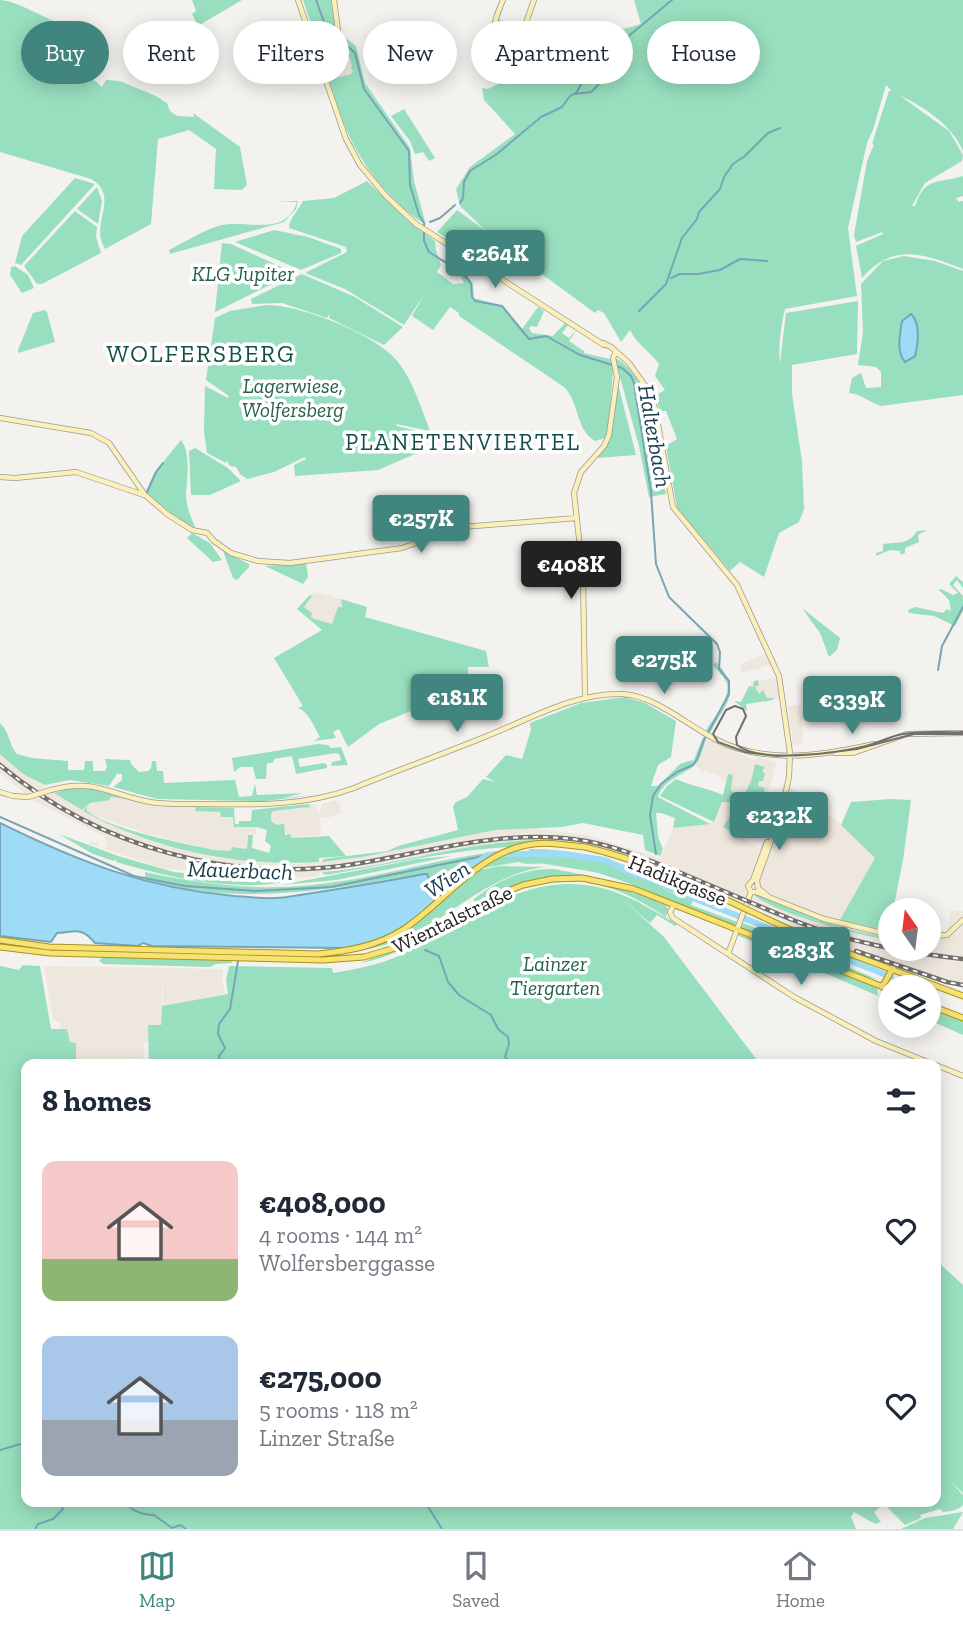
<!DOCTYPE html>
<html lang="en">
<head>
<meta charset="utf-8">
<style>
  :root { --surface:#fff; --page:#f6f6f7; --text:#1f2937; --muted:#747a83; --line:#e0e1e3; --accent:#40867e }
  body { margin:0; font-family:"Zilla Slab",serif; background:var(--page); color:var(--text); height:100vh; display:flex; flex-direction:column; font-size:26px; white-space:nowrap }
  * { box-sizing:border-box; margin:0 }
  p { font-size:23px; color:var(--muted) }
  .icon { flex:none; width:38px; height:38px; fill:none; stroke:currentColor; stroke-width:2; stroke-linecap:round; stroke-linejoin:round }
  .map { position:relative; flex:1; overflow:hidden }
  .panel { position:absolute; left:21px; top:1059px; width:920px; height:448px; display:flex; flex-direction:column; background:var(--surface); border-radius:14px; box-shadow:0 4px 18px #0003 }
  .panel>* { flex:none }
  .top-card { position:absolute; left:21px; top:21px; width:922px; height:63px; display:flex; gap:14px }
  .needle { width:46px; rotate:346deg }
  .fabs { position:absolute; left:878px; top:898px; display:grid; gap:14px }
  .fabs a { display:grid; place-items:center; width:63px; height:63px; border-radius:50%; background:var(--surface); box-shadow:0 4px 18px #0003; font-size:35px }
  .price { position:absolute; translate:-50% -60px; padding:0 16px; border-radius:7px; background:var(--accent); color:#fff; font-size:23px; line-height:46px; filter:drop-shadow(0 2px 4px #0008) }
  .price::after { content:''; position:absolute; left:50%; top:42px; width:21px; height:16px; margin-left:-10px; background:inherit; clip-path:polygon(0 0,100% 0,50% 100%) }
  .price.on { background:#222; color:#fff }
  ul { padding:0; list-style:none }
  li { display:flex; align-items:center; gap:21px; height:175px; padding:0 21px }
  li span { display:grid; place-items:center; flex:none; width:196px; height:140px; border-radius:14px; color:#555 }
  li>.icon { margin-inline-start:auto }
  span .icon { width:84px; height:84px; fill:#fffc; stroke-width:1 }
  li b { font-size:30px }
  h2 { display:flex; justify-content:space-between; align-items:center; height:84px; padding:0 21px; font-size:30px }
  .tag { padding:0 24px; border-radius:32px; background:var(--surface); box-shadow:0 4px 18px #0003; font-size:24px; line-height:63px }
  .tag.on { background:var(--accent); color:#fff }
  .dock { display:flex; justify-content:space-around; align-items:center; height:98px; border-top:2px solid var(--line); background:var(--surface); font-size:19px; color:var(--muted) }
  .dock a { display:grid; justify-items:center; gap:4px }
  .dock .on { color:var(--accent) }
  .map>svg:first-child { display:block }
  .built { fill:#eee7de }
  .green { fill:#98dfbf; fill-rule:evenodd }
  .water { fill:#9ddbf7; stroke:#78a4b7; stroke-width:2 }
  .lines { fill:none; stroke-linecap:round; stroke-linejoin:round }
  .stream { stroke:#78a4b7; stroke-width:2 }
  .river { stroke:#9ddbf7; stroke-width:6 }
  .secondary-casing { stroke:#9b9996; stroke-width:6 }
  .primary-casing { stroke:#a9921a; stroke-width:7 }
  .secondary { stroke:#fbf0b9; stroke-width:4.5 }
  .primary { stroke:#f7e274; stroke-width:5 }
  .tram { stroke:#71706e; stroke-width:2 }
  .rail-casing { stroke:#71706e; stroke-width:4.5 }
  .rail { stroke:#fff; stroke-width:2; stroke-dasharray:5; stroke-linecap:butt }
  .secondary-bridge-casing { stroke:#9b9996; stroke-width:6; stroke-linecap:butt }
  .primary-bridge-casing { stroke:#a9921a; stroke-width:7; stroke-linecap:butt }
  .secondary-bridge { stroke:#fbf0b9; stroke-width:4.5 }
  .primary-bridge { stroke:#f7e274; stroke-width:5 }
  .labels { text-anchor:middle; dominant-baseline:central; stroke-width:7; stroke-linejoin:round; paint-order:stroke }
  .park-label { font-size:21px; font-style:italic; fill:#26614a; stroke:#fff }
  .street-label { font-size:21px; fill:#232221; stroke:#fff }
  .water-label { font-size:23px; font-style:italic; fill:#193d4d; stroke:#fff }
  .neighbourhood-label { font-size:23px; letter-spacing:2px; fill:#124e48; stroke:#fff }
  .quarter-label { font-size:24px; letter-spacing:2px; fill:#124e48; stroke:#fff }
</style>
</head>
<body>
<div class="map">
<svg width="963" height="1529" viewBox="0 0 963 1529">
  <rect width="100%" height="100%" fill="#f4f2ef"/>
  <path class="built" d="M342,49l8,8 3,13 -2,4 -22,6 -7,-23 7,-6z
    M317,592l50,15 -2,10 -45,10 -23,-18 11,-13z
    M765,654l6,11 -29,8 -2,-9z
    M776,677l3,22 -34,5 -3,-4 10,-18z
    M801,704l2,40 -10,1 -5,-39z
    M706,739l49,21 2,-3 20,5 -16,55 -16,23 14,9 12,-17 12,-48 33,20 25,21 46,-23 24,-2 -8,60 -10,50h-2v38h38v-15l18,-1 4,-22 12,1v75l-16,-2 -123,-42 1,-4 -76,-32 3,-9 -5,-2 -4,9 -116,-48 -51,-13 -36,-3 -44,3 -129,23 -47,6 -2,4 -19,2 -15,-4 -26,4 -23,-1 -72,-9 -28,-9 -46,-15 3,-7v5l3,1 3,-3v5l3,3 5,-1 1,-4 -4,-7 -71,-36 -32,-28v-18l23,20 11,4 20,15 17,-5h16l70,19h44v3l19,2 14,5v10h22v8h-8l-1,14 -15,-2v4l-17,-1 -71,-17 -53,-19 42,20 80,23 83,7 23,-2 43,-5 119,-26 49,-3 57,7 73,23 13,-30 42,-6 7,-20 4,-19 -12,-10 -3,2 -5,-4 -4,3 -6,-10z
    M336,800l1,3 3,-1 1,11 -13,5 -8,-1 1,18 -30,3 -17,-17 -3,1v-9l5,-6 41,-3 -1,4 4,5 2,-9z
    M44,966l179,3 -1,14 3,8 -1,3 -61,12v-36l-2,55h-13v18h-4v16l-16,-1v6h-52v-21l-6,-1 -3,-13 -7,-1v-5l-7,-3z"/>
  <path class="green" d="M0,0c15,0 53,22 71,29l-13,20 44,38 4,-7 14,1 36,15 11,7 3,8 7,5 17,1 -1,-4 47,34 7,38 -5,5 -28,-1 2,-40 -27,-19 -31,9 -7,85 -46,25c-16,-25 16,-53 -14,-70l-91,-27z
    M192,0h50l-44,26 -6,-12 4,-3z
    M303,0h28l5,31 20,15 9,37 45,65 4,33 12,44c-32,-20 -64,-58 -79,-94 -7,-16 -12,-34 -18,-51l22,-6 2,-4 -3,-2 2,-1 -2,-9 -8,-9 -13,2 -7,6z
    M634,0h329v151c-11,-26 -40,-45 -64,-56l50,36 14,24 -1,6 -37,22 -13,23h3c10,-30 23,-22 48,-30v20l-7,2 3,4 4,-1v68c-40,-15 -69,-27 -101,9l-6,-32 27,-12 -1,-2 -26,10 -2,-7 13,-74 7,-16 -2,-1 17,-53h3l-6,-6 -13,45 -6,13 -19,85 9,68 -72,13c-4,17 -7,37 -5,54l6,-50 72,-12 -1,53 -65,11v29l10,67 2,48 -5,13 -20,11 -15,44 -24,-15 -10,9 -53,-63 -11,-62 11,-7 -11,-28h-6l-5,-15 10,-6 -10,-14 4,-12c-9,-13 -22,-19 -29,-34l-9,12 -17,-29 -6,-3 -3,3 -86,-63 -5,6 -5,-5 -11,12 -51,-31 20,-22 29,21 -26,-25 -4,-17 14,-22 45,-33 -31,-34 -2,-12 6,1 8,-4 46,-26 32,-4 39,-23 28,-8z
    M498,19l24,7 -8,1 -4,4 2,4 7,1c-4,10 -11,10 -20,7l-4,-10z
    M404,109l31,49 -6,3 -6,-9 -8,2 -5,-13 -19,-25z
    M75,178l20,6 -74,81 -6,-2 7,-27z
    M367,181l43,42 25,18 1,9 5,15 -4,7 16,12 11,-1 -5,-11 -6,-4 3,-2 8,6 9,11 1,15 29,8 19,23 16,-22 6,4 -7,16 -6,-1 -2,2 3,5 21,3 13,-14 2,3 -6,8 7,5 8,-9 -8,12 15,10v2l30,7 2,-2c41,26 42,92 50,136l-17,3 -10,-51 -21,-76 -5,1 -5,62 -2,5 -11,3c-20,-12 -15,-38 -31,-54l-105,-71v-3l-9,-6 -17,23 -21,-14 12,-21 -20,30 -59,-36 -40,-16 42,-21 -1,-5 -57,-19c0,-10 10,-18 14,-27l31,-3z
    M97,187l5,14 -4,23 -21,-15z
    M277,201h21l-2,8 -12,13 -114,32 -1,-4c16,-8 33,-19 49,-24 26,-8 67,13 79,-24z
    M75,211l22,16 -1,10 5,16 -59,31h-5l-13,-18z
    M274,230l34,7 33,12v4l-40,17 -66,-28z
    M222,243l9,1 63,29 -79,39z
    M904,256l31,5 28,10v124l-82,11c-12,-4 -20,-12 -32,-13l3,-15 9,-5 5,15 15,-1v-15l-5,-5 -18,-2 5,-33 -2,-48 22,-23zM910,314h2l5,38 -18,-3 1,-15 7,-18z
    M15,266l13,9 6,13 -12,5 -12,-18 1,-8z
    M302,274l53,23 48,30 -19,18 -55,-27 1,-5 -3,5 -45,-15 -30,1 -1,-5z
    M266,305c35,0 110,29 132,57 15,19 23,46 32,69l-34,-7 1,2 33,8 -8,17 -44,19 -83,6 -1,-11 12,-6 -1,-2 -31,15 -27,7 -7,-5 -4,-7 -6,-1 -3,-5 -1,2 -19,-10 -3,-21 1,-46 23,12 1,-2 -23,-16 9,-62 15,-7z
    M45,310l2,2 8,30 -37,11v-3l15,-37z
    M618,384l18,71 -40,3v-2l9,-9z
    M181,440c10,13 6,38 5,54 0,12 5,23 9,33l-2,1 -19,-12 -28,-24 9,-20z
    M195,448l33,20 13,13 -31,14h-19l-2,-44z
    M927,530l-9,5 1,7 -14,6v5l-4,2 -1,-4 -10,-1 -14,6v-3l7,-2v-7c14,-2 26,1 34,-13z
    M192,533l18,10 12,17 -9,2 -26,-24z
    M223,551l26,13v3l-12,13 -4,-2z
    M306,563l2,14 -5,7 -38,-18z
    M956,576l7,6v6l-6,-8 -4,5 10,11v15l-8,15 -21,-10 -25,-3 -1,-3 7,-3 28,6 4,-4 4,2 -2,-11 -10,-10 2,-1 12,6 5,-2 -9,-9z
    M310,595l2,1 -8,11 8,6 -1,5 21,6 6,-17h4l-1,-8 26,8 -2,10 121,34 3,16h-21v13l-12,2 -27,11 4,9 -54,22 -31,23 -9,-18 -6,3 3,6 -22,3 6,-4c-6,-10 -11,-25 -22,-29l5,-2 -29,-48 48,-28 -25,-21z
    M802,608l38,30 -3,12 -8,7 -9,-24z
    M716,662c28,29 9,42 -6,71l-4,-3c8,-12 24,-31 21,-46 -2,-7 -10,-13 -14,-19z
    M758,680l1,5 -4,2 4,7 4,-4 4,8h6v2l-27,4 1,7 -13,-10 7,1 8,-16 4,1 1,-6z
    M625,697l20,6 31,18 -5,36 -13,8 -7,21h7l22,-22 12,-4 1,2 10,-25 3,2c-3,7 -5,21 -11,26 -13,11 -32,15 -37,32l52,27 -37,4 2,-10 -14,-5h-5l2,24 5,12 -3,7 -15,-6 -2,-15 -60,-12 -21,4 -67,3 -133,27 -40,5 1,-3 65,-8 10,-5 60,-16 -5,-24 3,-4 11,-5 16,-18 12,3 -9,-5 20,-22 16,4 9,-29 -1,-7 51,-20z
    M0,723c11,11 8,21 17,31l15,4 36,3v9h16l1,-9h8v10h12l2,-4 -2,-8 25,1 1,4 8,8 9,-1 3,-3 1,-7h4l1,10h6l1,12 71,-3 4,17 13,-1 3,-12 2,11 46,-2 -19,5 45,-5 -78,10v-2l-94,-2 -44,-12 9,-7v-6h-5l-8,12 -39,-6 -25,5 -22,-11 -23,-20z
    M318,744l10,1 3,3 10,-1 7,18 -17,1 1,-4 9,-2 -2,-6 -3,-1 -38,6 2,8 24,-4 3,2v3l-31,6 -4,-18 -18,3 -1,4h-6l-1,16h-10l-3,-12h-13l-6,5 -2,-14z
    M755,764l10,3 -3,4 3,3 -2,7h-4l-1,5 7,2 -4,16 4,1 -4,14 -9,-6 3,4 -8,7h-3l-7,12 -14,-9 8,-13 4,-2 -1,-2 4,-2 6,2 1,-3 -9,-5h-14l-8,20 -54,-26 7,-10 9,-7c15,7 31,9 47,16l5,-21 4,1 1,-2 -2,18 13,4 7,-14z
    M71,788l21,1 38,10 -20,-2v3l-20,3 -8,7 -28,-17z
    M891,799l20,1 -8,60 -10,50h-2l-1,21 -50,-11 35,-62 -34,-33 10,-23z
    M309,804l1,6 -2,-3 -35,4 -2,3v7l6,4 7,-1 1,11 5,-1 1,4 38,-2 17,20 -27,2v4c-82,5 -164,-12 -236,-51l4,-4v4c21,18 98,33 128,39l16,1 1,-4 15,2 1,-14h5l-1,13 17,5 2,-7 -6,-5 2,-11 -11,-3h-22l-1,-10h-12l-1,-5 -25,-1 1,-4 38,1 1,16h4v-3h12l1,-11z
    M59,834l59,22 56,16 73,8 36,-5 14,5c-61,13 -122,-1 -181,-18v-3l-2,2 -21,-7z
    M540,840c6,7 11,5 20,6 28,2 55,11 81,21 -18,-7 -37,-14 -56,-17 -83,-13 -178,12 -260,25l-3,-3c74,-6 144,-31 218,-32z
    M530,849c43,0 80,9 121,26 9,4 21,7 28,15l-13,-5 -9,-7 -11,-1 -38,-18 -41,-6 -39,-1z
    M502,851l-67,51 -108,47 -40,-3 3,-50 42,-4 81,-17c-93,17 -175,30 -268,5v-8c55,12 110,19 166,13 65,-6 127,-27 191,-34z
    M503,855l60,1 43,6 25,13 23,7 13,9 26,10 -2,4 46,17 -3,5c-45,-19 -90,-40 -136,-54 -18,-4 -36,-6 -53,-9 -9,-2 -17,2 -26,-2l-36,6z
    M452,856l-116,24 -55,5 137,-26z
    M500,866l45,1c-51,6 -86,43 -129,65 -16,9 -34,14 -51,18l28,-12 29,-20 57,-48z
    M554,869l41,8c-43,-7 -81,7 -119,25l-3,-2c22,-19 51,-32 81,-31z
    M573,881c-18,1 -36,3 -54,9 -55,19 -99,62 -158,73 17,-8 35,-11 51,-19 28,-13 53,-31 81,-44 60,-29 112,-21 172,5l3,3 -2,9c-32,-20 -54,-33 -93,-36z
    M567,884c46,0 73,19 110,40l-2,2 -18,-11 -7,8 -29,-25 43,39 96,127h-611l-1,-39h13l1,-19 66,-12 -2,-14 3,-14 103,2 1,5c23,-4 46,-8 68,-18 55,-26 102,-69 166,-71z
    M754,895c20,1 47,19 67,26 22,8 48,13 70,17v2c-30,-3 -117,-27 -137,-45z
    M743,923l136,57 -16,-4 -117,-45 -5,-4z
    M738,934l139,54 1,8 -141,-61z
    M103,957l129,4v2l-16,1 -6,3 -106,-3 -5,-3z
    M23,965l17,1 11,63h16l3,13 6,1v21h-50v438h910v-242l27,25v208l-12,-11 12,13v10c-5,5 -10,6 -20,7l-3,-3 -20,6 1,3 -16,7 -21,-21 -10,8 7,10 -6,2 -21,-12 -3,5 5,12h-856v-563l19,4z
    M929,1008l34,13v14l-34,-15z
    M963,1512l-10,17h-52l24,-11z"/>
  <path class="water" d="M911,314c10,9 7,30 4,42l-10,6c-9,-10 -5,-28 -3,-41z
    M0,823c79,39 145,65 234,73 16,1 37,4 53,1 45,-7 92,-14 137,-23h3l9,21 -2,7 -13,12 -24,17 -22,10 -29,7 -194,-2 -9,-3 -5,3 -43,-3c-14,-17 -20,-11 -38,-10l-6,9 -51,-6z"/>
  <g class="lines">
    <path class="stream" d="M316,0l8,22 9,11
      M337,36l18,17 9,36 45,62 1,34 9,30 5,8v18l5,11 35,22 7,10 1,13 3,4 27,5 27,33 17,-3 34,19 42,13 9,8 3,7 17,109 5,72 13,33 48,47 3,8 -1,17 10,12v13l-25,46 -7,19 -4,6 -16,7 -16,12 -8,12 -3,19 6,39
      M599,60l9,-18
      M574,94l17,-2 9,-9
      M460,203l3,-5 1,-16 6,-11 27,-17 44,-37 21,-10 8,-11 7,-4 9,-18 12,-14 24,-15 8,-10 42,-35
      M430,222l10,-4 15,-13
      M671,278l9,-4h18l22,-4 20,-11 27,2
      M639,311l27,-27 16,-46 15,-19 2,-7 21,-23 4,-12 9,-13 12,-8 23,-23 12,-5
      M147,492l9,-20 7,-9
      M938,670l4,-24 21,-39
      M0,817l134,59 51,10 71,5 75,-4 157,-32
      M658,876v6
      M425,950l14,6 9,26 11,13 32,20 7,14 10,8 1,7 -4,13 8,7
      M220,1064l-1,-8 6,-8 -7,-14 1,-10 11,-15 8,-48
      M0,1450l24,-7
      M125,1502c5,8 19,14 29,13l18,13 8,-3 6,4
      M425,1502l17,27
      M35,1529l3,-5 15,-5 10,-10 -4,-7"/>
    <path class="river" d="M427,893l13,-7 19,-18 18,-6 11,-7 11,-1h64l42,6 26,13 27,9 10,6 223,89"/>
    <g class="secondary-casing">
      <path id="secondary" d="M298,0l48,139 14,26 26,31 30,28 188,121
        M503,0c-6,15 -13,28 -6,44l9,4 13,-6 15,-42
        M317,57l4,-2 17,-24 -4,-31
        M603,343l8,4 18,16 18,25 8,20 18,99 64,78 42,91 11,77 -1,24 -7,33 -25,70 1,8 11,9
        M0,418l91,15 18,10 36,52 22,19 25,16 15,3 7,8 17,12 27,8 32,2 112,-15 60,-21 115,-9
        M0,477l15,1 61,-6 68,23
        M585,698l-2,-123 -9,-82 7,-21 23,-26 5,-11 8,-58 -4,-19 3,-6
        M835,753h18l54,-19 56,-1
        M51,790c45,-12 59,5 99,12 18,3 36,2 54,2 51,1 102,2 150,-16 44,-18 89,-34 133,-52 43,-17 89,-44 136,-42 32,2 63,30 90,44 49,27 109,18 161,6
        M0,792l13,4 15,1
        M751,892h5l68,27 67,16
        M674,905l-4,7 3,6 121,79 82,44 57,23
        M929,936l18,-1 16,-15
        M728,954l23,-62 -3,-6 5,-6 14,-38
        M936,1065l27,11"/>
    </g>
    <g class="primary-casing">
      <path id="primary" d="M0,940l49,7 269,7c31,-3 60,-8 86,-25 40,-27 74,-75 123,-84 19,-4 39,0 58,2
        M821,943l142,53
        M0,947l50,6 273,7 41,-3 31,-9 26,-11 70,-39 32,-13 29,-6 30,-1 52,11 257,101
        M882,987l11,-19
        M929,1005l34,13"/>
    </g>
    <use href="#secondary" class="secondary"/>
    <use href="#primary" class="primary"/>
    <path class="tram" d="M963,732c-20,1 -40,-2 -60,2 -13,2 -24,9 -37,12 -28,7 -105,18 -129,-1l-1,-8 10,-21 -3,-7 -8,-3 -9,4 -13,24 5,8 27,10 32,4 41,-2 39,-5 57,-15h49"/>
    <g class="rail-casing">
      <path id="rail" d="M0,765c100,83 233,120 361,98 75,-13 149,-35 225,-22 33,6 65,20 95,32 38,16 75,32 112,47 57,23 110,32 170,39
        M856,951l91,31 16,3"/>
    </g>
    <use href="#rail" class="rail"/>
    <g class="secondary-bridge-casing">
      <path id="secondary-bridge" d="M28,797l23,-7"/>
    </g>
    <g class="primary-bridge-casing">
      <path id="primary-bridge" d="M585,847c84,19 158,64 236,96"/>
    </g>
    <use href="#secondary-bridge" class="secondary-bridge"/>
    <use href="#primary-bridge" class="primary-bridge"/>
  </g>
  <g class="labels">
    <g class="park-label">
      <text x="243" y="273">KLG Jupiter</text>
      <text x="293" y="385">Lagerwiese,<tspan x="293" dy="24">Wolfersberg</tspan></text>
      <text x="555" y="963">Lainzer<tspan x="555" dy="24">Tiergarten</tspan></text>
    </g>
    <g class="street-label">
      <text transform="translate(678 880) rotate(22)">Hadikgasse</text>
      <text transform="translate(452 919) rotate(-26)">Wientalstraße</text>
    </g>
    <g class="water-label">
      <text transform="translate(655 436) rotate(80)">Halterbach</text>
      <text transform="translate(240 870) rotate(2)">Mauerbach</text>
      <text transform="translate(447 879) rotate(-33)">Wien</text>
    </g>
    <g class="neighbourhood-label">
      <text x="463" y="442">PLANETENVIERTEL</text>
    </g>
    <g class="quarter-label">
      <text x="201" y="353">WOLFERSBERG</text>
    </g>
  </g>
</svg>
<div class="fabs">
<a><svg class="needle" viewBox="-14 -14 28 28"><path d="M0-13l5 13h-10z" fill="#e53935"/><path d="M0 13l5-13h-10z" fill="#747a83"/></svg></a>
<a><svg class="icon" aria-label="layers" viewBox="0 0 24 24"><path d="M12 4l9 5-9 5-9-5zM3 14l9 5 9-5"/></svg></a>
</div>
<b class="price" style="left:495px;top:290px">€264K</b>
<b class="price" style="left:421px;top:555px">€257K</b>
<b class="price on" style="left:571px;top:601px">€408K</b>
<b class="price" style="left:664px;top:696px">€275K</b>
<b class="price" style="left:457px;top:734px">€181K</b>
<b class="price" style="left:852px;top:736px">€339K</b>
<b class="price" style="left:779px;top:852px">€232K</b>
<b class="price" style="left:801px;top:987px">€283K</b>
<div class="top-card">
<a class="tag on">Buy</a>
<a class="tag">Rent</a>
<a class="tag">Filters</a>
<a class="tag">New</a>
<a class="tag">Apartment</a>
<a class="tag">House</a>
</div>
<section class="panel">
<h2>8 homes<svg class="icon" aria-label="filters" viewBox="0 0 24 24"><path d="M4 7h16M4 17h16"/><circle cx="9" cy="7" r="2"/><circle cx="15" cy="17" r="2"/></svg></h2>
<ul>
<li><span style="background:linear-gradient(#f6c9c9 70%,#8fb573 0)"><svg class="icon" aria-label="home" viewBox="0 0 24 24"><path d="M3 11l9-7 9 7M6 9v11h12V9"/></svg></span><div><b>€408,000</b><p>4 rooms · 144 m²</p><p>Wolfersberggasse</p></div><svg class="icon" aria-label="heart" viewBox="0 0 24 24"><path d="M12 20l-8-8c-3-5 5-10 8-4 3-6 11-1 8 4z"/></svg></li>
<li><span style="background:linear-gradient(#a9c7e8 60%,#9aa5b1 0)"><svg class="icon" aria-label="home" viewBox="0 0 24 24"><path d="M3 11l9-7 9 7M6 9v11h12V9"/></svg></span><div><b>€275,000</b><p>5 rooms · 118 m²</p><p>Linzer Straße</p></div><svg class="icon" aria-label="heart" viewBox="0 0 24 24"><path d="M12 20l-8-8c-3-5 5-10 8-4 3-6 11-1 8 4z"/></svg></li>
</ul>
</section>
</div>
<nav class="dock">
<a class="on"><svg class="icon" aria-label="map" viewBox="0 0 24 24"><path d="M3 6l6-2 6 2 6-2v14l-6 2-6-2-6 2zM9 4v14M15 6v14"/></svg>Map</a>
<a><svg class="icon" aria-label="saved" viewBox="0 0 24 24"><path d="M7 4h10v16l-5-4-5 4z"/></svg>Saved</a>
<a><svg class="icon" aria-label="home" viewBox="0 0 24 24"><path d="M3 11l9-7 9 7M6 9v11h12V9"/></svg>Home</a>
</nav>
</body>
</html>
